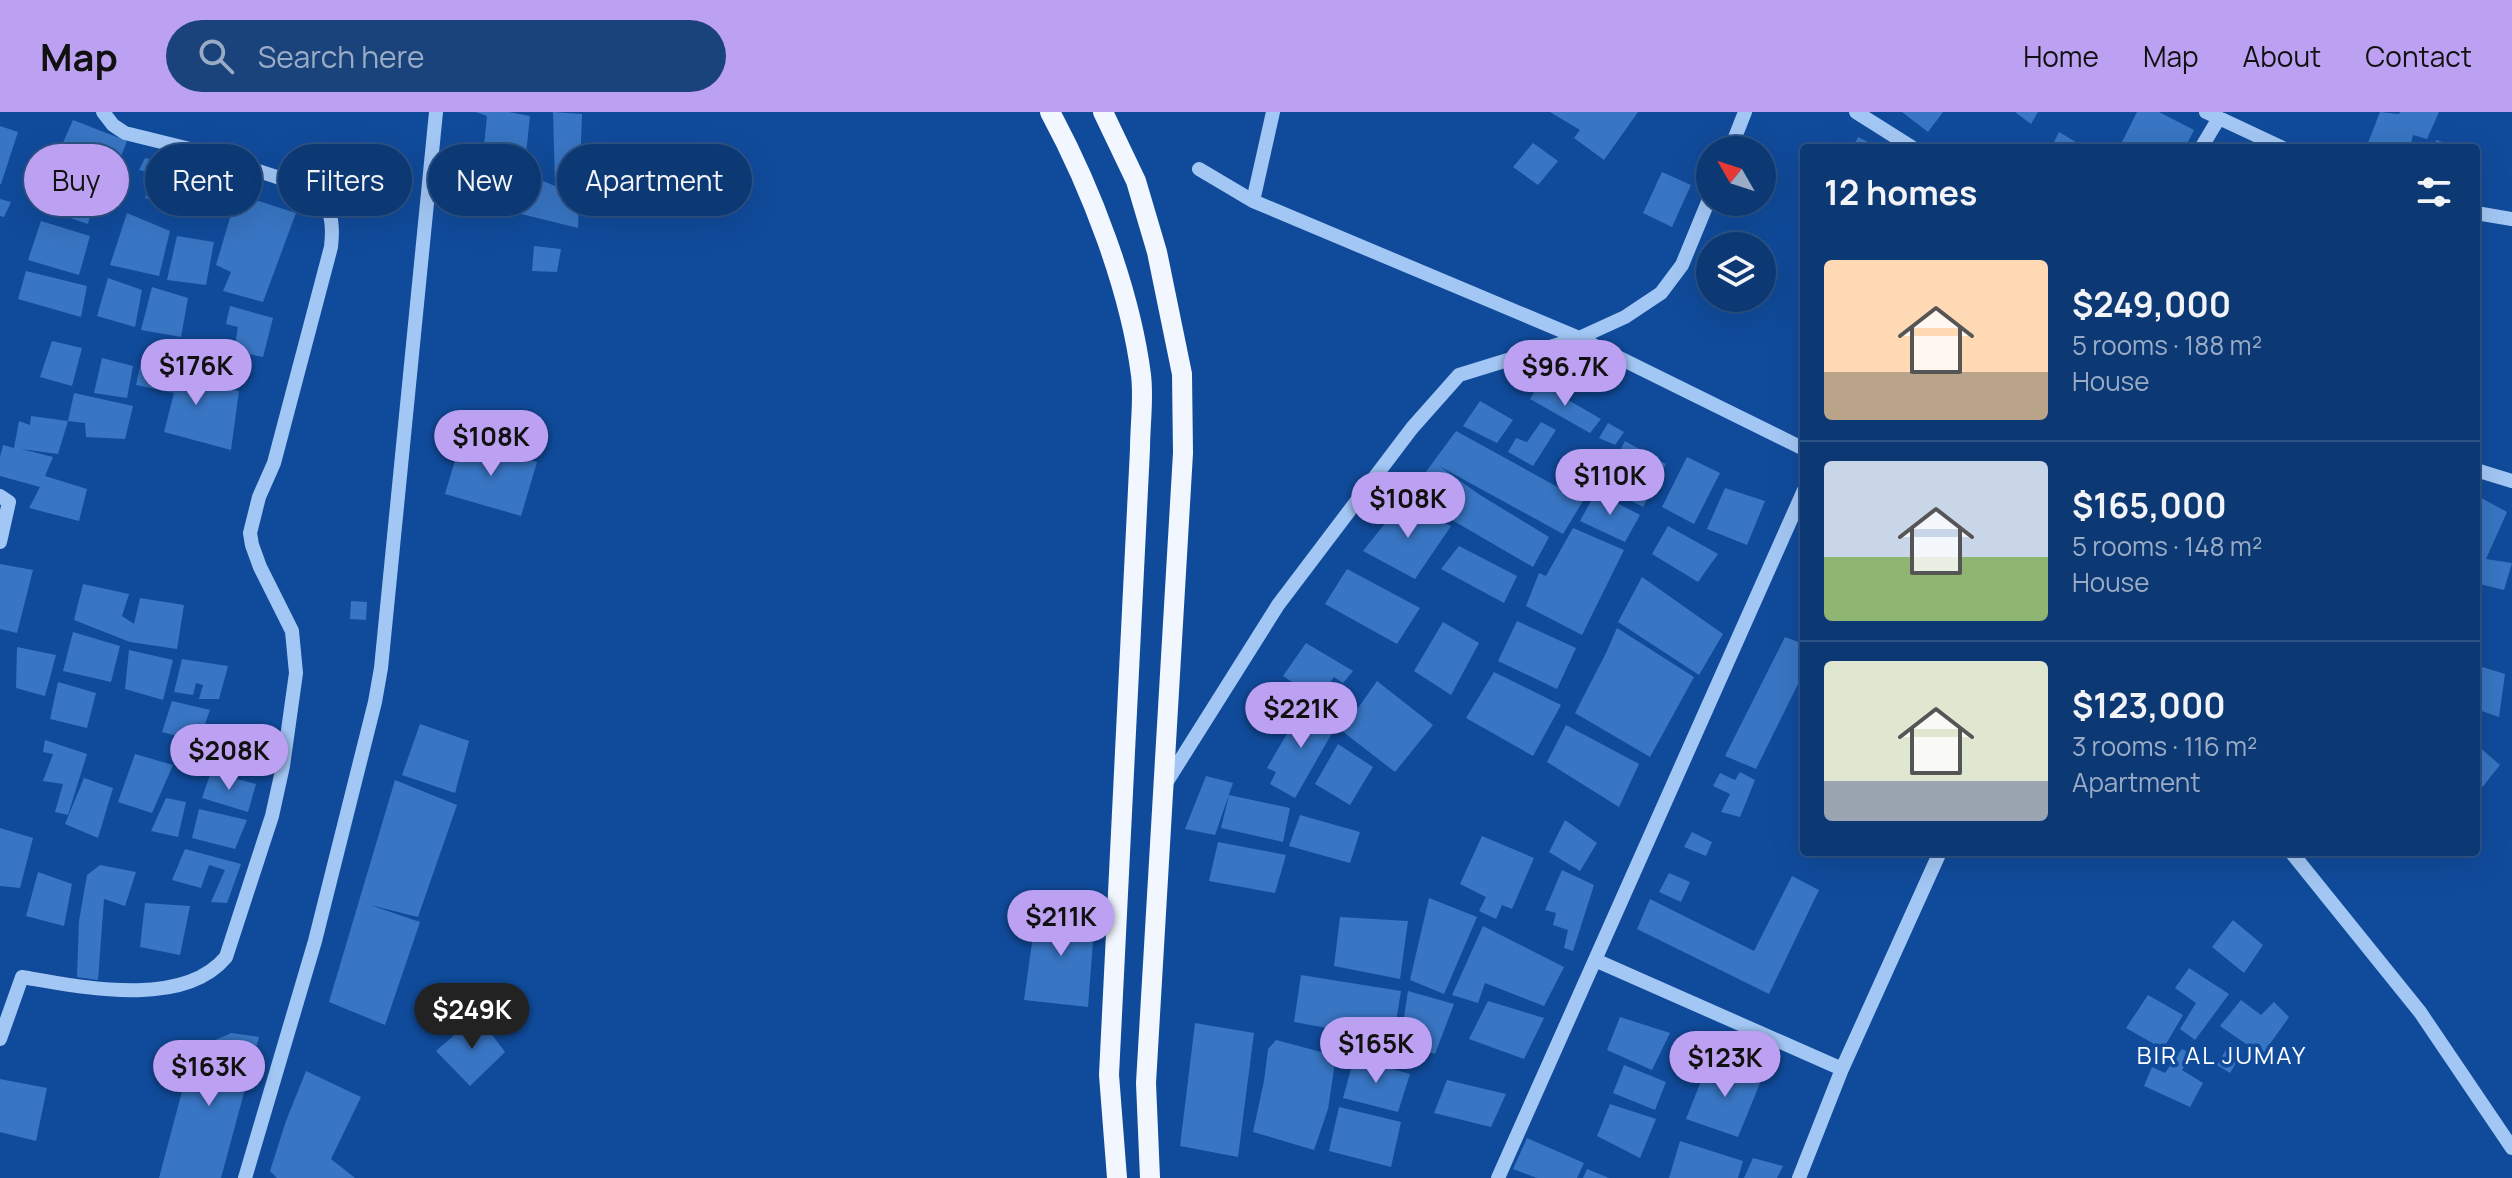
<!DOCTYPE html>
<html lang="en">
<head>
<meta charset="utf-8">
<style>
  :root { --surface:#0c3874; --page:#1a437c; --text:#f1f3f6; --muted:#9aacc5; --line:#2c5286; --accent:#bca0f2 }
  body { margin:0; font-family:Manrope,sans-serif; background:var(--page); color:var(--text); height:100vh; display:flex; flex-direction:column; font-size:30px; white-space:nowrap }
  * { box-sizing:border-box; margin:0 }
  p { font-size:26px; color:var(--muted) }
  .icon { flex:none; width:44px; height:44px; fill:none; stroke:currentColor; stroke-width:2; stroke-linecap:round; stroke-linejoin:round }
  .map { position:relative; flex:1; overflow:hidden }
  .sheet { position:absolute; left:1800px; top:32px; width:680px; height:712px; display:flex; flex-direction:column; background:var(--surface); border-radius:8px; box-shadow:0 8px 32px #0002,0 0 0 2px var(--line) }
  .sheet>* { flex:none }
  .guide { position:absolute; left:24px; top:32px; width:760px; height:72px; display:flex; gap:16px }
  .needle { width:52px; rotate:309deg }
  .controls { position:absolute; left:1696px; top:24px; display:grid; gap:16px }
  .controls a { display:grid; place-items:center; width:80px; height:80px; border-radius:50%; background:var(--surface); box-shadow:0 8px 32px #0002,0 0 0 2px var(--line); font-size:40px }
  .price { position:absolute; translate:-50% -68px; padding:0 18px; border-radius:28px; background:var(--accent); color:#111; font-size:26px; line-height:52px; filter:drop-shadow(0 2px 4px #0008) }
  .price::after { content:''; position:absolute; left:50%; top:48px; width:24px; height:18px; margin-left:-12px; background:inherit; clip-path:polygon(0 0,100% 0,50% 100%) }
  .price.on { background:#222; color:#fff }
  ul { padding:0; list-style:none }
  li { display:flex; align-items:center; gap:24px; height:200px; padding:0 24px }
  li+li { border-top:2px solid var(--line) }
  li span { display:grid; place-items:center; flex:none; width:224px; height:160px; border-radius:8px; color:#555 }
  li>.icon { margin-inline-start:auto }
  span .icon { width:96px; height:96px; fill:#fffc; stroke-width:1 }
  li b { font-size:34px }
  h2 { display:flex; justify-content:space-between; align-items:center; height:96px; padding:0 24px; font-size:34px }
  .pill { padding:0 28px; border-radius:36px; background:var(--surface); box-shadow:0 8px 32px #0002,0 0 0 2px var(--line); font-size:28px; line-height:72px }
  .pill.on { background:var(--accent); color:#111 }
  header { display:flex; align-items:center; gap:48px; box-sizing:border-box; height:112px; padding:0 40px; background:var(--accent); color:#111 }
  header strong { font-size:38px }
  nav { display:flex; gap:44px; margin-inline-start:auto; font-size:28px }
  .search { width:560px; height:72px; background:var(--page); display:flex; align-items:center; gap:20px; box-sizing:border-box; padding:0 28px; border-radius:44px; color:var(--muted); font-size:30px }
  .map>svg:first-child { display:block }
  .building { fill:#3875c3 }
  .lines { fill:none; stroke-linecap:round; stroke-linejoin:round }
  .minor { stroke:#a3c7f5; stroke-width:14 }
  .major { stroke:#f1f6ff; stroke-width:20 }
  .labels { text-anchor:middle; dominant-baseline:central; stroke-width:7; stroke-linejoin:round; paint-order:stroke }
  .quarter-label { font-size:24px; letter-spacing:2px; fill:#fff; stroke:#104b9b }
</style>
</head>
<body>
<header>
<strong>Map</strong>
<div class="search"><svg class="icon" aria-label="search" viewBox="0 0 24 24"><circle cx="10" cy="10" r="6"/><path d="M15 15l6 6"/></svg>Search here</div>
<nav><a>Home</a><a>Map</a><a>About</a><a>Contact</a></nav>
</header>
<div class="map">
<svg width="2512" height="1066" viewBox="0 0 2512 1066">
  <rect width="100%" height="100%" fill="#104b9b"/>
  <path class="building" d="M476,0h33l21,4 -6,57 31,13 -2,-74 29,2 -4,114 -98,-24h-24l4,-40 22,2 5,-50z
    M1550,0h88l-34,48 -30,-22 6,-8z
    M1902,0h41l-15,20z
    M2015,0h23l-7,12z
    M2137,0h22l35,18 -9,18h-66z
    M2380,0l19,2 1,-2h39l-12,27 -14,-4 -3,13h-44z
    M73,8l54,21 -15,39 -58,-17z
    M0,14l18,6 -17,52h-1z
    M2059,20l27,16h-35z
    M1858,25l22,11h-27z
    M2436,28l24,7 -1,1h-24z
    M1533,31l25,18 -20,24 -25,-18z
    M145,46l61,17 -8,35 -53,-12 9,-24 -15,-4z
    M1662,60l29,13 -19,42 -29,-14z
    M52,61l45,14 -9,37 -47,-16z
    M237,82l59,19 -33,89 -40,-11 8,-19 -15,-7z
    M0,87l11,3 -7,15 -4,-1z
    M127,101l43,18 -11,45 -49,-11z
    M41,109l49,15 -11,39 -51,-15z
    M177,124l37,6 -8,43 -39,-5z
    M534,134l27,3 -4,23 -25,-1z
    M26,159l61,15 -6,31 -63,-18z
    M108,166l34,12 -7,37 -38,-11z
    M152,175l36,11 -7,39 -40,-7z
    M230,194l43,12 -10,39 -29,-6 4,-24 -12,-3z
    M52,229l30,7 -10,38 -32,-9z
    M102,246l31,8 -6,32 -33,-5z
    M140,254l99,25 -8,59 -67,-18 10,-39 -38,-8z
    M1539,271l62,36 -11,14 -60,-34z
    M74,281l59,13 -8,33 -39,-2 -1,-14 -17,-2z
    M1480,289l33,19 -16,23 -34,-17z
    M31,304l37,5 -10,33 -37,-5 32,8 -8,19 42,13 -8,32 -50,-13 11,-21 -40,-11v-19l3,-12 11,3 5,-27 11,4z
    M1541,310l15,8 -23,36 -25,-14 8,-14 11,4z
    M1608,311l16,9 -9,13 -16,-7z
    M1456,319l127,70 -20,33 -124,-68 41,29 69,42 -16,30 -124,-72z
    M461,328l76,22 -16,54 -76,-22z
    M1625,329l41,23 -23,43 -41,-22z
    M1687,345l33,16 -26,51 -32,-17z
    M1725,376l40,13 -18,44 -40,-16z
    M1596,380l44,23 -15,27 -45,-21z
    M2476,383l31,17 -21,47 26,4 -8,27 -28,-7z
    M1403,389l48,25 -36,53 -52,-28z
    M1668,414l50,28 -20,28 -46,-28z
    M1573,416l51,22 -42,85 -56,-29 13,-33 7,3z
    M1459,434l58,30 -13,27 -63,-34z
    M0,452l33,6 -16,63 -17,-4z
    M1347,457l73,39 -23,36 -72,-40z
    M1642,465l81,57 -24,41 -81,-53z
    M83,472l46,10 -7,22 12,8 6,-26 44,7 -7,44 -47,-7 -56,-22z
    M351,489l16,1 -1,18 -16,-1z
    M1517,509l59,27 -19,41 -59,-28z
    M1443,510l36,21 -28,52 -37,-24z
    M1617,516l77,49 -44,80 -75,-44 31,-60z
    M73,520l47,14 -9,36 -48,-11z
    M1785,525l19,7v28l-48,97 -31,-13z
    M1306,531l47,28 -10,12 -9,-6 -16,22 -35,-23z
    M17,535l39,8 -11,41 -29,-8z
    M129,538l44,10 -10,40 -38,-11z
    M182,547l46,7 -9,33h-20l4,-14 -7,-2 -3,12 -19,-3z
    M2476,553l29,9 -6,43 -23,-8z
    M1494,560l67,33 -28,51 -67,-38z
    M1377,569l56,44 -38,47 -53,-41z
    M58,570l38,11 -9,35 -37,-9z
    M172,589l38,9 -5,14 21,6 -3,18 -61,-16z
    M1320,594l19,15 -44,77 -25,-14 6,-12 -9,-4 35,-60 11,8z
    M420,612l49,17 -14,52 -53,-18z
    M1566,613l73,39 -20,43 -72,-45z
    M45,628l42,14 -19,61 -13,-3 8,-28 -20,-3 10,-27 -10,-2z
    M1338,632l35,23 -23,38 -35,-21z
    M2476,632l24,21 -24,30z
    M135,642l38,11 -21,48 -34,-11z
    M211,660l45,12 -8,28 -46,-14z
    M1740,660l15,8 -15,37 -19,-5 9,-18 -17,-8 7,-13 15,7z
    M1206,664l27,7 -18,52 -30,-6z
    M84,666l29,10 -15,50 -33,-14z
    M395,668l62,25 -39,112 -48,-12 50,17 -35,103 -56,-23z
    M1229,683l61,13 -7,34 -62,-14z
    M166,686l20,4 -8,35 -27,-6z
    M199,697l48,11 -12,29 -43,-11z
    M1300,703l60,17 -10,31 -61,-17z
    M1565,708l32,23 -17,28 -31,-19z
    M0,716l33,10 -13,50 -20,-2z
    M1692,720l20,10 -6,14 -22,-9z
    M1482,724l52,22 -22,51 -10,-4 -6,14 -17,-8 7,-14 -26,-13z
    M1218,730l68,13 -11,38 -66,-12z
    M185,737l56,15 -14,39 -16,-1 14,-32 -16,-5 -8,23 -29,-8z
    M100,753l36,7 -11,34 -21,-7 -6,81 -21,-3 2,-56 8,-46z
    M1562,758l32,15 -21,66 -9,-3 4,-18 -15,-5 3,-12 -11,-3z
    M38,760l34,12 -8,42 -38,-10z
    M1669,761l21,9 -9,20 -22,-10z
    M1792,764l27,14 -50,104 -132,-65 13,-30 104,52z
    M1429,786l48,19 -33,77 -34,-14z
    M145,791l45,3 -10,49 -40,-8z
    M1037,795l58,8 -7,92 -64,-7z
    M1340,805l68,4 -8,58 -66,-13z
    M2233,808l30,25 -19,28 -32,-26z
    M1483,814l81,41 -20,39 -59,-23 -7,20 -26,-8z
    M2189,856l40,26 -34,46 -15,-11 16,-26 -21,-15z
    M1301,863l100,16 -8,49 -99,-18z
    M1408,879l46,13 -19,50 -35,-10z
    M2148,883l35,20 -20,34 -37,-21z
    M2241,888l20,15 13,-13 15,15 -27,38 -42,-29z
    M1488,889l56,17 -20,41 -55,-20z
    M477,903l28,37 -35,34 -34,-35z
    M1620,905l50,16 -18,37 -45,-20z
    M1195,911l59,10 -16,124 -58,-11z
    M231,921l28,4 -38,141h-62l34,-128z
    M1276,928l60,16 -8,53 -14,41 -61,-18 11,-51 4,-32z
    M2230,931l13,8 -13,22 -13,-8z
    M2182,937l11,5 -11,16 21,13 -13,24 -46,-21 8,-19 13,6z
    M1354,946l56,16 -12,38 -55,-14z
    M1746,950l19,9 -27,66 -52,-18 21,-53 30,13z
    M1624,953l42,17 -11,28 -42,-17z
    M306,959l55,26 -30,62 24,19h-78l-7,-7 16,-50z
    M0,967l47,9 -11,53 -36,-9z
    M1447,968l59,14 -15,33 -57,-14z
    M1610,992l46,15 -16,39 -43,-22z
    M1339,995l62,15 -10,45 -62,-16z
    M1527,1026l57,25 -7,15h-40l-24,-9z
    M1680,1029l63,20 -5,17h-69z
    M1753,1046l30,8 -6,12h-33z
    M1587,1057l22,9h-26z"/>
  <g class="lines">
    <path class="minor" d="M1856,0l57,36
      M2206,0l77,36
      M2201,36l18,-30
      M1730,38l15,-38
      M1199,57l54,32 326,137 225,111
      M1253,89l20,-89
      M2476,101l36,6
      M2476,358l36,11
      M0,384l9,6 -9,40
      M1166,671l112,-178 134,-177 47,-53 120,-37 46,-21 36,-24 21,-28 28,-68
      M2291,740l129,160 92,136
      M1595,848l247,109
      M0,927l22,-62c59,10 161,32 204,-20l46,-141 11,-50 13,-93 -4,-42 -32,-64 -8,-22 -2,-12 9,-36 15,-34 57,-216c3,-26 0,-43 -21,-59l-112,-37 -73,-18 -12,-8 -10,-13
      M245,1066l70,-237 60,-239 6,-34 55,-556
      M1498,1066l306,-688
      M1799,1066l43,-109 98,-217"/>
    <path class="major" d="M1050,0c41,76 80,177 91,263 3,24 -1,50 -1,74l-31,626 8,103
      M1103,0l33,69 21,71 25,122 1,79 -37,630 4,95"/>
  </g>
  <g class="labels">
    <g class="quarter-label">
      <text x="2222" y="942">BIR AL JUMAY</text>
    </g>
  </g>
</svg>
<div class="controls">
<a><svg class="needle" viewBox="-14 -14 28 28"><path d="M0-13l5 13h-10z" fill="#e53935"/><path d="M0 13l5-13h-10z" fill="#9aacc5"/></svg></a>
<a><svg class="icon" aria-label="layers" viewBox="0 0 24 24"><path d="M12 4l9 5-9 5-9-5zM3 14l9 5 9-5"/></svg></a>
</div>
<b class="price" style="left:196px;top:295px">$176K</b>
<b class="price" style="left:1565px;top:296px">$96.7K</b>
<b class="price" style="left:491px;top:366px">$108K</b>
<b class="price" style="left:1610px;top:405px">$110K</b>
<b class="price" style="left:1408px;top:428px">$108K</b>
<b class="price" style="left:1301px;top:638px">$221K</b>
<b class="price" style="left:229px;top:680px">$208K</b>
<b class="price" style="left:1061px;top:846px">$211K</b>
<b class="price on" style="left:472px;top:939px">$249K</b>
<b class="price" style="left:1376px;top:973px">$165K</b>
<b class="price" style="left:1725px;top:987px">$123K</b>
<b class="price" style="left:209px;top:996px">$163K</b>
<div class="guide">
<a class="pill on">Buy</a>
<a class="pill">Rent</a>
<a class="pill">Filters</a>
<a class="pill">New</a>
<a class="pill">Apartment</a>
</div>
<section class="sheet">
<h2>12 homes<svg class="icon" aria-label="filters" viewBox="0 0 24 24"><path d="M4 7h16M4 17h16"/><circle cx="9" cy="7" r="2"/><circle cx="15" cy="17" r="2"/></svg></h2>
<ul>
<li><span style="background:linear-gradient(#ffd9b3 70%,#b9a48a 0)"><svg class="icon" aria-label="home" viewBox="0 0 24 24"><path d="M3 11l9-7 9 7M6 9v11h12V9"/></svg></span><div><b>$249,000</b><p>5 rooms · 188 m²</p><p>House</p></div></li>
<li><span style="background:linear-gradient(#c9d6e8 60%,#8fb573 0)"><svg class="icon" aria-label="home" viewBox="0 0 24 24"><path d="M3 11l9-7 9 7M6 9v11h12V9"/></svg></span><div><b>$165,000</b><p>5 rooms · 148 m²</p><p>House</p></div></li>
<li><span style="background:linear-gradient(#dfe7d0 75%,#9aa5b1 0)"><svg class="icon" aria-label="home" viewBox="0 0 24 24"><path d="M3 11l9-7 9 7M6 9v11h12V9"/></svg></span><div><b>$123,000</b><p>3 rooms · 116 m²</p><p>Apartment</p></div></li>
</ul>
</section>
</div>
</body>
</html>
